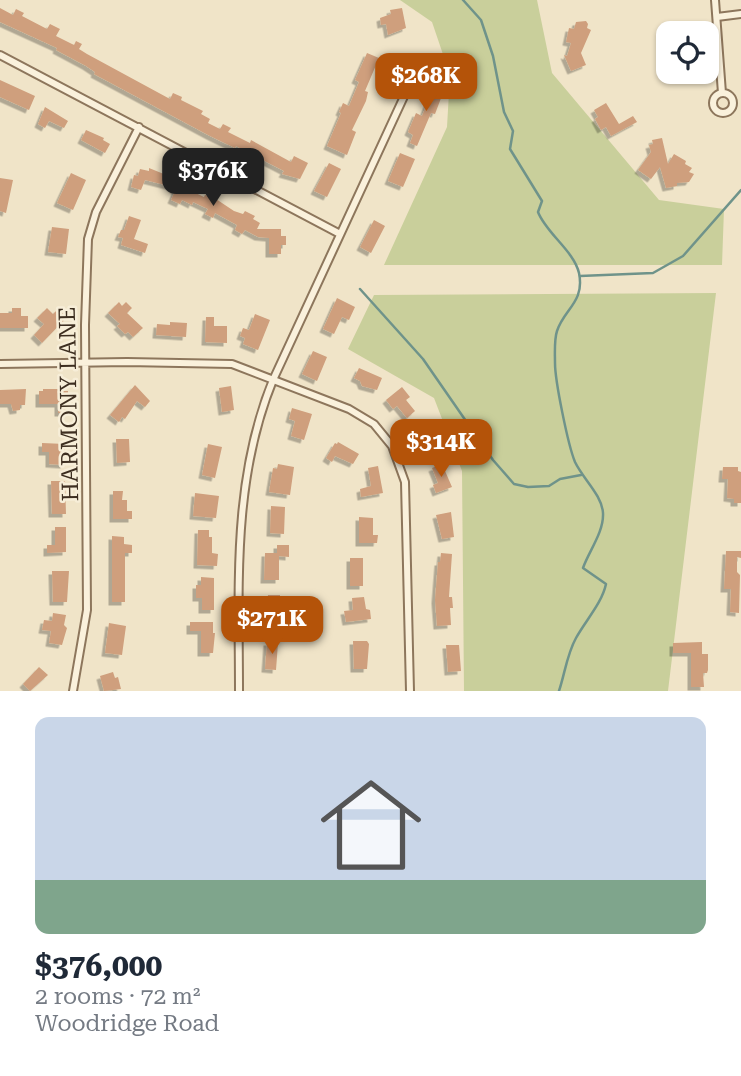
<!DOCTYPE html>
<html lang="en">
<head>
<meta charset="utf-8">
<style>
  :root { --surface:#fff; --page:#f6f6f7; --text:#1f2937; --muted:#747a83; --line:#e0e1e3; --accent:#b45309 }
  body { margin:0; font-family:"Roboto Serif",serif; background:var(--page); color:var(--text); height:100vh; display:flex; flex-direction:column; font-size:26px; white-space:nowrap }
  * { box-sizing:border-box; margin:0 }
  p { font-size:23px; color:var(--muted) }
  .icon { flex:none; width:38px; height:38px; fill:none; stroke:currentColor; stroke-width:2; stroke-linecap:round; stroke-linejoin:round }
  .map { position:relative; height:691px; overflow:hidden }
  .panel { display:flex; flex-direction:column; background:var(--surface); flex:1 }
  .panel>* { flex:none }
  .controls { position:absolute; left:656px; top:21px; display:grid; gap:14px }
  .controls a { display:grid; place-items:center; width:63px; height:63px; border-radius:14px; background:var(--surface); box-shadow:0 2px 5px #0004; font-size:35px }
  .price { position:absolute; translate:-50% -60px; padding:0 16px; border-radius:14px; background:var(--accent); color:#fff; font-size:23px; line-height:46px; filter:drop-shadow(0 2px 4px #0008) }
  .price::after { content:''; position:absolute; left:50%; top:42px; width:21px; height:16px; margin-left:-10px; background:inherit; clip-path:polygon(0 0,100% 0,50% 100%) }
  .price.current { background:#222; color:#fff }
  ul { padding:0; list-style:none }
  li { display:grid; align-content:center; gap:14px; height:371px; padding:0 35px }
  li+li { border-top:2px solid var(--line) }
  li span { display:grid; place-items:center; height:217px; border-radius:14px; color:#555 }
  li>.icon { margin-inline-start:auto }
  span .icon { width:126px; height:126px; fill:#fffc; stroke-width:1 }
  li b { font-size:30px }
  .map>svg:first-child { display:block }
  .green { fill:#c9cf9b }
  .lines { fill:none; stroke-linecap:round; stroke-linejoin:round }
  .stream { stroke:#6f938a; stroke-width:2.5 }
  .building { fill:#cf9f7d; filter:url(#shadow) }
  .minor-casing { stroke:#8d765c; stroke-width:10 }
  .minor { stroke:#faf1dc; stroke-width:6 }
  .labels { text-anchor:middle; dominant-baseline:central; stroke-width:5; stroke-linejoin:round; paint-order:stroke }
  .street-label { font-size:23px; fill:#3d2e20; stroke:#f7eed8 }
</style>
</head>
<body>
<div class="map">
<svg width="741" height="691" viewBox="0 0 741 691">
  <defs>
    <filter id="shadow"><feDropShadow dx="-3.5" dy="3.5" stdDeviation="0" flood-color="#0004"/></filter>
  </defs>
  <rect width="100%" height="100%" fill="#f0e4c8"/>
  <path class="green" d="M400,0h137l15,73 107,127 65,9 -2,56h-338l63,-138 3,-52 -18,-53z
    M716,293l-48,398h-204l-2,-220 -28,-73 -86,-49 26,-54z"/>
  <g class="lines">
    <path class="stream" d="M463,0l18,20 12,36 11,56 9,19 -3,18 32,52 -4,11c8,21 36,39 41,61 6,29 -15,36 -22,58 -3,9 -2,22 -2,32 0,18 13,82 20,99 8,17 27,33 28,51 1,19 -14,38 -20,55l23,16c-4,19 -20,36 -30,54 -9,16 -11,35 -17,53
      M580,276l73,-3 30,-17 58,-66
      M360,289l63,70 70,101 21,24 14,3 21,-1 11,-7 21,-4"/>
  </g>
  <path class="building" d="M0,8l13,7 3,-6 8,4 -2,3 25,13 3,-5 10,5 -4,7 18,9 2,-4 6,3 -3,5 8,5 83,45 3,-6 9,4 -1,3 22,11 -2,3 9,5 -2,4 12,6 3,-5 8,4 -3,4 22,11 1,-3 40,22 3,-6 14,7 -8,16 -18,-5 2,-3 -48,-25 -1,2 -25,-12 -116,-62 1,-2 -9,-6 -30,-16 1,-2 -57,-26z
    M402,8l4,20 -18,7 -2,-11 -5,1 -1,-7 11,-4 -1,-4z
    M586,21l2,3 -1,4 4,2 -10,23 5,12 -15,6 -7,-16 3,1 4,-13 -5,-1 3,-14 5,1 2,-7z
    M367,53l12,5 -14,33 3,1 -2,9 -14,29 4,2 -9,23 -20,-9 14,-33 -2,-1 4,-9 6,3 10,-24 -4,-2z
    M0,80l35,16 -6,14 -29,-13z
    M436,81l10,4 -11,29 -4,-1 -14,33 -7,-3 3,-8 -5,-3 8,-19 6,3z
    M606,103l13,21 14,-8 4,6 -26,14 -5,-9 -5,3 -6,-11 3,-2 -4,-7z
    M45,107l23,14 -4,7 -15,-7 -4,7 -7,-4z
    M86,130l18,8 -1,2 7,4 -5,9 -24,-13z
    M662,138l6,26 6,-10 12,7 -1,3 7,4 -3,4 5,2 -5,8 -12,1v3l-11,2 -6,-21 -9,12 -13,-9 13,-18 -2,-7 4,-1 -1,-4z
    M400,153l15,6 -12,28 -15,-6z
    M329,163l12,6 -14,28 -13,-6z
    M149,168l32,13 -2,4 25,12 1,-2 8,2 21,14 9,3 2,-3 10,5 -2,3 7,4 -3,6h24v7h5v9h-5v9h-12v-16l-11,-1 -13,-7 -3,4 -7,-4 2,-5 -22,-12 -2,5 -8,-4 3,-5 -15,-7 -1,3 -10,-5 -2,4 -9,-4 4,-9 -6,-5 -24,-6 -4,10 -10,-3 3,-12 4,1 2,-7 9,2z
    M71,173l15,7 -13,30 -16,-7z
    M0,178l13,2 -7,33 -6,-2z
    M129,216l12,4 -7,19 14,5 -3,9 -24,-8 2,-7 -5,-1 3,-7h3z
    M374,220l11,6 -14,27 -11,-6z
    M52,227l17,2 -3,25 -18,-2z
    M337,298l18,9 -6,13 -7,-3 -8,17 -11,-5z
    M119,302l3,4 4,-4 6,6 -5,5 16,15 -10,9 -5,-5 -3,2 -8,-8 3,-2 -12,-11z
    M12,308h9v8h7v12h-28v-15h12z
    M47,308l6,6 5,-5 9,8 -25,26 -8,-8 10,-11 -7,-6z
    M255,314l15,6 -12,30 -15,-6 2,-6 -5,-2 3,-8 6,2z
    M206,317h8v9h13v17l-22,-1z
    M170,322l17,1 -1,14 -30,-2 1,-11 13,1z
    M313,351l14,6 -10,24 -15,-7z
    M359,368l23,10 -5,12 -15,-4 -2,-5 -6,-3z
    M135,385l15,16 -5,6 -8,-6 -12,18 -3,-2 -3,5 -9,-7z
    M231,386l3,24 -12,2 -3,-24z
    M402,387l8,10 -4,3 9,11 -8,7 -10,-12 -4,3 -7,-9z
    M26,389l-1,16h-5v5l-7,1 -2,-7h-11v-14z
    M43,389h21v2h4v22h-10v-9h-19v-13h4z
    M292,408l20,6 -8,26 -13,-4 4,-15 -6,-2z
    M429,427l11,25 -12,6 -11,-26z
    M116,439h13l1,23 -13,1z
    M338,442l21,12 -6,10 -18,-8 -3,6 -6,-4 9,-15 2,1z
    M42,443l23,1 -1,21 -15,-1v-12h-7z
    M208,444l14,3 -7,31 -13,-3z
    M278,464l16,3 -4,28 -21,-3 4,-24 4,1z
    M442,464l10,23 -16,6 -3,-8 5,-2 -6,-15z
    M378,466l5,27 -22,4 -1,-8 11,-3 -3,-18z
    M723,467h15v4l3,1v31h-7v-4l-7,-1 1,-19h-6z
    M51,481h14l1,33h-14z
    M113,491h10l-1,9h5v11h5v8h-19z
    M195,493l24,3 -3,22 -23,-2z
    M271,506l14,1 -1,27 -14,-1z
    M451,512l3,25 -12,2 -6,-24z
    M359,517l14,1v17h5l-1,8h-18z
    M55,527h11v25l-19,1v-8h8z
    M198,530h11v7h3v16l6,1 -1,12 -20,-1z
    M112,536l12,1v7l8,1v8h-7v49h-13z
    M277,545h12v12l-10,-1v24h-15l1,-27h12z
    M726,551h15v7l-4,-1v15l3,3 -1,38 -9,-1 1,-23h-7z
    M441,553l11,1 -3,43h3l1,11h-3l1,17 -14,1 -2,-26 3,-38h2z
    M350,558h13v28h-13z
    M52,571h17l-2,31h-14z
    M201,577l13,1v32h-12v-12h-6v-13h5z
    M268,595h12v9h8v9h-8v12h-13v-7h-2z
    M364,597l2,12 4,1 1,9 -25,3 -2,-11 9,-1 -1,-12z
    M53,613l13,2 -2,10 3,3 -5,17 -13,-2 2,-12 -9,-1 2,-10 8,1z
    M190,622h23v11h2l-2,20h-12v-22h-11z
    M109,623l17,3 -4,29 -17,-2z
    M353,641h14l2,3 -2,25h-13z
    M267,642l11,1 -2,27 -11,-1z
    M702,642v12h6v16l-1,3h-4l1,14h-13v-34h-18v-10z
    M446,645h13l2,26 -13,1z
    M39,667l9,8 -18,16 -7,-7z
    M113,672l2,6 3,-1 3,12 -17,2 -4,-15z"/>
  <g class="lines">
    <g class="minor-casing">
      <path id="minor" d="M715,0l7,93
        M717,17l24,-3
        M0,55l340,179
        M713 103a10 10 0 1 1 20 0a10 10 0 1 1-20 0Z
        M0,364l127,-2 105,2 117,45 25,15 18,22 13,36 5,209
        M73,691l14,-81 -2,-285 3,-86 8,-27 43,-85
        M239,691c0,-105 -7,-211 34,-311l140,-303"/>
    </g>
    <use href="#minor" class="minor"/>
  </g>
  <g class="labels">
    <g class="street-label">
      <text transform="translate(69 404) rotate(-91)">HARMONY LANE</text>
    </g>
  </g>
</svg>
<div class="controls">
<a><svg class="icon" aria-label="locate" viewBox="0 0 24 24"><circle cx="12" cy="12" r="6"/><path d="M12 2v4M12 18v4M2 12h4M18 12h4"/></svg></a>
</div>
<b class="price" style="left:426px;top:113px">$268K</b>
<b class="price current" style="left:213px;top:208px">$376K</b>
<b class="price" style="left:441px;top:479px">$314K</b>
<b class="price" style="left:272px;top:656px">$271K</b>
</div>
<section class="panel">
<ul>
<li><span style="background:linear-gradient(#c9d6e8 75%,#7fa58c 0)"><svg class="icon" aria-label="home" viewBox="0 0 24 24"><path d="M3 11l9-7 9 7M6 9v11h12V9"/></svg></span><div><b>$376,000</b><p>2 rooms · 72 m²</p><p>Woodridge Road</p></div></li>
</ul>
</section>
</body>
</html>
